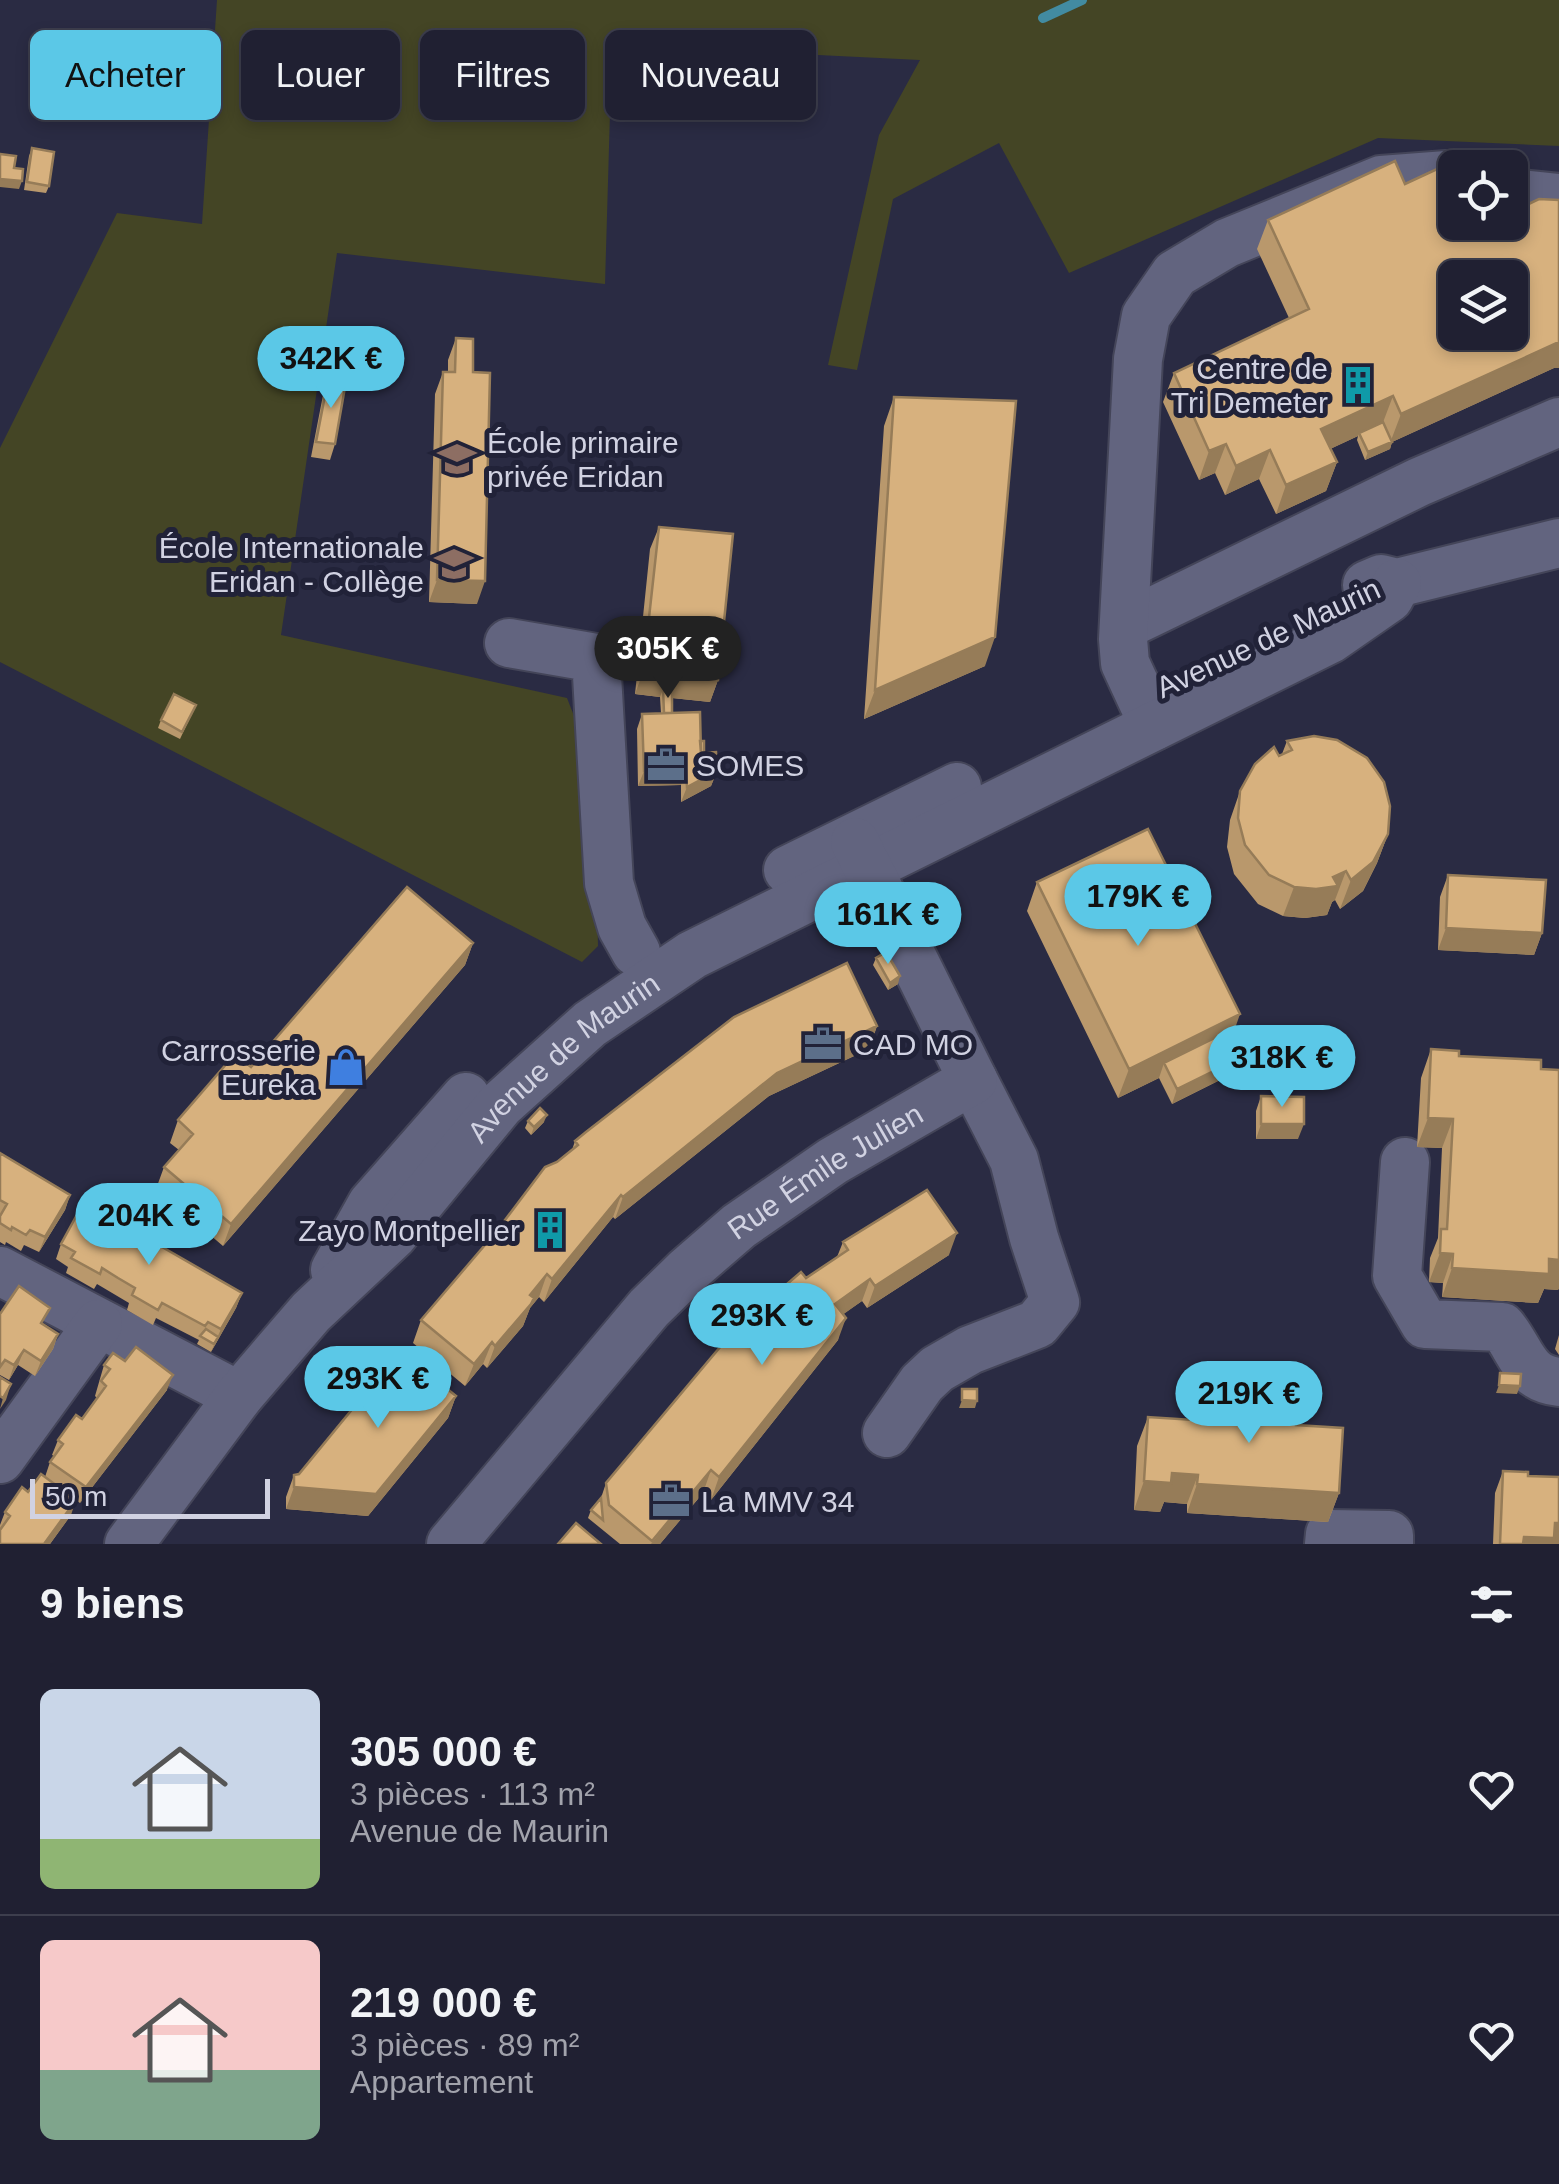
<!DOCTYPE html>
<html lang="fr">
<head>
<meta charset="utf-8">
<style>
  :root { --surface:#202032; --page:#28283a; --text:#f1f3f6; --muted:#a2a3ac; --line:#3d3e4d; --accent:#5bc8e7 }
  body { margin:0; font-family:Arial,sans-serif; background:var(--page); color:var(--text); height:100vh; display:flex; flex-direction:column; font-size:38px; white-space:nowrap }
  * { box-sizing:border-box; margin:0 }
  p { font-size:32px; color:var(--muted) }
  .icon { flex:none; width:55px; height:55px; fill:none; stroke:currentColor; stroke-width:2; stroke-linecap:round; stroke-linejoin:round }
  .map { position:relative; height:1544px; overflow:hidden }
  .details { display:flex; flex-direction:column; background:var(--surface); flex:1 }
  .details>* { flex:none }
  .guide { position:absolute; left:30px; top:30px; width:1000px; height:90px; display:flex; gap:20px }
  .fabs { position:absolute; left:1438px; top:150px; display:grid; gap:20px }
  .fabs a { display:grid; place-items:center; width:90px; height:90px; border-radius:15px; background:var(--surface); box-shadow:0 5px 15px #0003,0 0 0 2px var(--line); font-size:50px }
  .scale { position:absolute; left:30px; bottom:25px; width:240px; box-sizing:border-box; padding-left:10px; border:5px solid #d1d2e2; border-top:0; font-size:28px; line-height:35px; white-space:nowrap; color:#d1d2e2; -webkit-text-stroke:8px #212238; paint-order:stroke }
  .price { position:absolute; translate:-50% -85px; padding:0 22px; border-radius:35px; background:var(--accent); color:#111; font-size:32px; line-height:65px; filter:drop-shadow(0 2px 5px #0008) }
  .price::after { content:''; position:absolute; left:50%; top:60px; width:30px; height:22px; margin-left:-15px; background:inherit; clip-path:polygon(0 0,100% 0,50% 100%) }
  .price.active { background:#222; color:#fff }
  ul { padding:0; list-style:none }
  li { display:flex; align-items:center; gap:30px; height:250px; padding:0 40px }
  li+li { border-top:2px solid var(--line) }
  li span { display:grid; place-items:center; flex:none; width:280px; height:200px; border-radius:15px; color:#555 }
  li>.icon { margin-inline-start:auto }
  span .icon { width:120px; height:120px; fill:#fffc; stroke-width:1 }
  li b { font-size:42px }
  h2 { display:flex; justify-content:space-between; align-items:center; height:120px; padding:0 40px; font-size:42px }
  .chip { padding:0 35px; border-radius:15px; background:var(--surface); box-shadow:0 5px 15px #0003,0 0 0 2px var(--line); font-size:35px; line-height:90px }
  .chip.active { background:var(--accent); color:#111 }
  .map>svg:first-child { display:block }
  .green { fill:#444525 }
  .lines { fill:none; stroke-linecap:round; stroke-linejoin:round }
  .stream { stroke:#428ba1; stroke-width:10 }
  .minor-casing { stroke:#444559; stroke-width:52 }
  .minor { stroke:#62647f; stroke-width:48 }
  .wall { fill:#b9986c }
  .shaded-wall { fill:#967c58 }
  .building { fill:#d7b17e; stroke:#967c58; stroke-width:2.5; fill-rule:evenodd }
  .labels { text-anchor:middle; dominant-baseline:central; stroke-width:10; stroke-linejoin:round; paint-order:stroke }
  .poi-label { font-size:30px; fill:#d1d2e2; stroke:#212238; text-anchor:end }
  .street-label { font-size:30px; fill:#d1d2e2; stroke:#212238 }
</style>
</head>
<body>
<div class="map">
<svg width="1559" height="1544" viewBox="0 0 1559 1544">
  <rect width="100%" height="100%" fill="#2a2b43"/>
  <path class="green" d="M217,0h1342v146l-181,-8 -309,135 -70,-130 -106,56 -36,171 -29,-5 51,-230 41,-75 -308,-15 -7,239 -268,-31 -56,382 286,63 27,69 4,179 -16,16 -582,-300v-214l117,-235 85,11z"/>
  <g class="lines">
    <path class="stream" d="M1043,18l39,-18"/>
    <g class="minor-casing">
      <g id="minor">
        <path d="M1510,193l49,5"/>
        <path d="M1367,585l14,-6 16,4 162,-40"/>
        <path d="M1125,625l294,-143 140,-60"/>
        <path d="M509,643l87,15 13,225 13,44 14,25"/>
        <path d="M1154,726l-29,-63 -2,-24 15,-280 8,-43 29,-42 52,-31 154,-63 66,-5 8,3"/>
        <path d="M788,870l169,-83"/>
        <path d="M1405,1162l-8,114 28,48 77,3c20,24 21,51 57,55"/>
        <path d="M335,1270l37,-66 94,-107"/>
        <path d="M0,1271l239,125"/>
        <path d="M887,1433l35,-50 15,-14 33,-19 67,-26 18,-22 -21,-64 -20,-78 -41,-80"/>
        <path d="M0,1459l98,-135"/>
        <path id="s1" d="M129,1544l110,-148 72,-84 82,-77 107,-130 90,-81 102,-69 638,-316 59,-41 8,-15"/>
        <path id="s2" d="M451,1544l198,-236 38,-37 52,-45 94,-65 140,-81 -118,-238"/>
        <path d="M1329,1544l1,-10 59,1v9"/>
      </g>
    </g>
    <use href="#minor" class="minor"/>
  </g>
  <path class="wall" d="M32,148l17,38 -3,7 -22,-3 5,-34z
    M1405,184l72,44 82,-28v168h-5l-162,74 -2,7 -25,11 -8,-20 1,-4 -28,13 7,13 -11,29 -50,23 -17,-35 -34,16 -10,-22 -16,7 -36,-78 11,-29 115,-55 -32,-69 11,-29z
    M456,338l21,266 -48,-2 6,-208 8,-22h5v-12z
    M329,375l11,11 -5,58 -5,16 -19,-3 13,-67z
    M894,397l91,269 -121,53 20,-293z
    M659,527l59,153 -8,22 -38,-4v15l28,28 4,11 13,19 -6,15 -30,16v-17l-43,1 -1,-57 5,-15 19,-1 -1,-16 -25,-3 15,-145z
    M196,705l-16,34 -22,-11 3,-8z
    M1287,741l101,93 -11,29 -14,28 -23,18 -5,-9 -3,2 -5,13 -22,3 -22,-2 -25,-12 -24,-30 -7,-27 3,-27 10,-29 42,-37z
    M1448,875l94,58 -8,22 -96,-5 2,-53z
    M1037,882l198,146 7,41 -70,35 -13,-26 -41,20 -91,-187z
    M473,943l-8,22 -242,281 -67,-57 8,-22 15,-17 -9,-7 8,-23 73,-53z
    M876,958l22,26 -10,6 -15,-25z
    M877,1026l-8,23 -100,47 -154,123 -2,-2 -69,85 -5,-5 -9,11 -7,18 -36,42 -4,-4 -18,22 -52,-43 8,-23 136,-158 15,-12 3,-9z
    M1431,1049l28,7 82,13 18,1v218l-1,2 -14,-1 -6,14 -96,-6 1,-14 -14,-1 1,-24 8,-20 4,-90 -25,-1 4,-69z
    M1261,1096l37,43h-42v-28z
    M528,1121l16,1 -13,13 -6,-7z
    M0,1153l70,42 -5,15 -26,42 -15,-7 -3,6 -15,-9 -1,3 -5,-3z
    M843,1242l106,13 -82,53 -5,-7 -19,13 -5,26 -127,160 -8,-7 -43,51h-40l-32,-26 3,-8 10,-12 5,-15 200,-205 31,-21z
    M61,1244l181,49 -6,15 -25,44 -14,-8 2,-4 -43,-22 -3,7 -26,-15 2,-7 -32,-19 -3,5 -28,-16 2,-6 -12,-8z
    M0,1314l44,10 14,10 -5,15 -18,27 -17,-11 -9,15 -9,-5z
    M1559,1335v20l-4,-6z
    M104,1365l63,25 -87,113 -34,-25 25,37 -21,29h-50v-19l5,-13 40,-35 5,-15 4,-6 -2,-1 6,-15 24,-21 15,-21 -2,-2z
    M1243,1379l53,46 43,68 -11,29 -141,-9v-9l-23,-2 -4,10 -26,-2 3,-64 11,-29 83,5 1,-14z
    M456,1396l-8,22 -80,98 -82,-7v-12l8,-22 5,-1z
    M1503,1471l25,5 31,68h-66l2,-51z"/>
  <path class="shaded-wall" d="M0,179l22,2 -3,8 -19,-2z
    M1559,342v26h-5l-162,74 -2,7 -25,11 3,-8 22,-9 11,-29z
    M1393,396l-11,29 -23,8 -1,3 -47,22 10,-29z
    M1226,444l-11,29 -16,7 10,-29z
    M1270,450l-11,29 -34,16 11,-29z
    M1337,462l-11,29 -50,23 10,-29z
    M437,580l48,1 -8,23 -48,-2z
    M995,637l-10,29 -121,53 11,-29z
    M643,672l75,8 -8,22 -47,-5v-8l-3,8 -25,-3z
    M686,770l-5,15 -43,1 6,-15z
    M717,771l-6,15 -30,16 6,-15z
    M1388,834l-11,29 -14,28 -23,18 11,-29z
    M1346,871l-11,29 -3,2 -5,13 -22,3 -22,-2 11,-29 39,-10z
    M1446,928l96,5 -8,22 -96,-5z
    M473,943l-8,22 -242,281 8,-22z
    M900,976l-2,8 -10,6 2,-7z
    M1240,1014l-10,29 -66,20 -5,15 -41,20 11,-29z
    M877,1026l-8,23 -100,47 -154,123 8,-22 154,-124z
    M1248,1054l-6,15 -70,35 5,-15z
    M547,1115l-3,7 -13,13 3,-8z
    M1428,1118l25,1 -11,29 -25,-1z
    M1261,1124h43l-6,15h-42z
    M70,1195l-5,15 -26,42 6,-15z
    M621,1195l-8,22 -69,85 8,-23z
    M957,1233l-8,22 -82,53 8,-22z
    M1440,1253l13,1 -10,29 -14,-1z
    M1549,1259l10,1v28l-1,2 -14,-1 -6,14 -96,-6 10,-29z
    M547,1274l-8,23 -9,11 -7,18 -36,42 8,-22 35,-51z
    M870,1279l-8,22 -35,25 8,-22z
    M242,1293l-6,15 -25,44 10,-23z
    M846,1318l-8,22 -127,160 8,-23z
    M58,1334l-5,15 -18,27 6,-15z
    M492,1342l-9,22 -18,22 9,-22z
    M24,1350l-6,15 -9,15 5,-15z
    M173,1375l-6,15 -87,113 6,-16z
    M11,1384l-5,16 -6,9 3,-11z
    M1499,1385l21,1 -3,8 -21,-1z
    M456,1396l-8,22 -80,98 -82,-7 8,-22z
    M962,1400l15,1 -2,7h-16z
    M711,1470l-8,23 -43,51h-9z
    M1172,1473l26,2 -11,29 -23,-2 -4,10 -26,-2 10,-29z
    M1197,1484l142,9 -11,29 -141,-9z
    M76,1500l-5,15 -21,29h-6z
    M1555,1523h4v21h-38l3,-7z"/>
  <path class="building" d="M32,148l22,4 -5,34 -22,-4z
    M0,154l16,2 -2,12 9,1 -1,12 -22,-2z
    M1395,161l10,23 43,-20 7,14v44h20l2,6 11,-6h22v-9l29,-14 20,1v142l-158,72 -8,-18 -72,33 16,33 -51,23 -16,-35 -34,16 -10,-22 -17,7 -35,-78 135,-64 -41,-89zM1455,278h55v54h-55z
    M456,338l17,1v33l17,1 -5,208 -48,-1 6,-208h12z
    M329,375l12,3 -1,8 5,1 -10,57 -19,-2z
    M894,397l122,4 -21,236 -120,53z
    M1383,422l9,20 -24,10 -9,-19z
    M659,527l74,7 -15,146 -75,-8z
    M663,689l9,1v23h-8z
    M174,694l22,11 -14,27 -21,-12z
    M700,712l1,41 15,-1 1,19 -30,16 -1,-17 -42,1 -2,-57z
    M1314,736l23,4 30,18 17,24 6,24 -2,28 -15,28 -22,18 -5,-9 -13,6 5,9 -22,3 -22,-2 -25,-12 -24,-30 -7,-27 2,-27 15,-27 19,-17 5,9 13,-6 -5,-9z
    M700,741h4v11l-3,1z
    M1148,829l92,185 -111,55 -92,-187z
    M1448,875l98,5 -4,53 -96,-5z
    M407,887l66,56 -242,281 -67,-57 29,-33 -15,-14 57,-66 16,13z
    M886,952l14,24 -10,7 -14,-25z
    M847,963l30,63 -100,47 -154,124 -2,-2 -69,84 -5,-5 -17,21 4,3 -3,6 -36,42 -3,-4 -18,22 -53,-44 75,-88 49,-65 12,-5 21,-17 -3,-4 11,-9 148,-115z
    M1235,1028l13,26 -71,35 -13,-26z
    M1431,1049l28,2v5l82,4v9l18,1v190l-10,-1v15l-97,-6 1,-14 -13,-1 1,-24h6l6,-110 -25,-1z
    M1261,1096l43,1v27h-43z
    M540,1108l7,7 -13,12 -6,-6z
    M0,1153l70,42 -25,42 -15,-7 -4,5 -14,-8 -1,3 -11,-7v-7l7,-12 -7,-4z
    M927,1190l30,43 -82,53 -5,-7 -35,25 11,14 -127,159 -8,-7 -59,71 -43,-36 -3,-22 131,-156 64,-55 5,6 42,-28 -5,-8z
    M84,1202l158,91 -21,36 -13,-7 -3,4 -43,-23 -4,7 -26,-15 3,-7 -17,-10 -16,-10 -2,6 -29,-16 4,-6 -14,-8z
    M19,1286l31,22 -9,15 17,11 -17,27 -17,-11 -10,15 -9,-5 -5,7v-53z
    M206,1329l12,8 -4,7 -14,-8z
    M136,1347l37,28 -87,112 -36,-25 13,-18 -5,-4 18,-25 6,4 24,-33 -5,-5 9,-12 -6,-4 9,-12 12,8z
    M400,1351l56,45 -80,98 -82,-7v-12l5,-1z
    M1500,1373l21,1 -1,12 -21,-1z
    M0,1377l11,7 -8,14 -3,-2z
    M1243,1379l56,3 -3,43 47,3 -4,65 -142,-9 1,-9 -26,-2 -1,10 -27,-2 4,-64 92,6z
    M962,1389h15v12l-15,-1z
    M1503,1471l25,1v4l31,1v46h-4l-1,15 -30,-1 -1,7h-23z
    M41,1474l35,26 -32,44h-44v-14l10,-14 -5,-4 17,-25 6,5z
    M601,1498l2,22 -12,-10z
    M576,1523l25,21h-43z"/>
  <defs>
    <g id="building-bare" transform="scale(3)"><path d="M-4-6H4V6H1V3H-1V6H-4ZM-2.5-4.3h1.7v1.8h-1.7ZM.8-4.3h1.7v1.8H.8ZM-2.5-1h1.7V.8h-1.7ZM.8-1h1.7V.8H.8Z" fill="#0f9aa8" stroke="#212238" stroke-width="2.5" paint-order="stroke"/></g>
    <g id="school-bare" transform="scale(3)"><path d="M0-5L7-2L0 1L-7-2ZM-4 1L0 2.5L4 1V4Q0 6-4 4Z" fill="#8d6e63" stroke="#212238" stroke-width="2.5" paint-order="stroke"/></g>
    <g id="office-bare" transform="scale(3)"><path d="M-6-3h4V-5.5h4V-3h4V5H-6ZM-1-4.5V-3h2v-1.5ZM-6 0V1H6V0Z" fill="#5c6f8a" stroke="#212238" stroke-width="2.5" paint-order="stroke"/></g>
    <g id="shop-bare" transform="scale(3)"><path d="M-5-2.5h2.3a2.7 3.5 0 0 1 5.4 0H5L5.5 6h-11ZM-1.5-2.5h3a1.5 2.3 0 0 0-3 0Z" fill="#3f7fe0" stroke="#212238" stroke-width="2.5" paint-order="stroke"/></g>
  </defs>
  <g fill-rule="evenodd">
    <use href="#building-bare" x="1358" y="385"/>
    <use href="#school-bare" x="457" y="459"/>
    <use href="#school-bare" x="454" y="564"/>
    <use href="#office-bare" x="666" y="765"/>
    <use href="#office-bare" x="823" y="1044"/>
    <use href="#shop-bare" x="346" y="1067"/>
    <use href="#building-bare" x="550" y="1230"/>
    <use href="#office-bare" x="671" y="1501"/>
  </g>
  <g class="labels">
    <g class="poi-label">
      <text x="1328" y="368">Centre de<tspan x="1328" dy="34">Tri Demeter</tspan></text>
      <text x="487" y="442" text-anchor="start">École primaire<tspan x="487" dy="34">privée Eridan</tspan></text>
      <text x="424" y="547">École Internationale<tspan x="424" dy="34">Eridan - Collège</tspan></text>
      <text x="696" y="765" text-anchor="start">SOMES</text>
      <text x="853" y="1044" text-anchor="start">CAD MO</text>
      <text x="316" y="1050">Carrosserie<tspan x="316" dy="34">Eureka</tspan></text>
      <text x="520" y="1230">Zayo Montpellier</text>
      <text x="701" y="1501" text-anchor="start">La MMV 34</text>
    </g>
    <g class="street-label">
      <text transform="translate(1268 638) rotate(-25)">Avenue de Maurin</text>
      <text stroke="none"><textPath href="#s1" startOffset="655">Avenue de Maurin</textPath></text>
      <text stroke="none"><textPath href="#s2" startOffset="532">Rue Émile Julien</textPath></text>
    </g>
  </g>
</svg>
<div class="fabs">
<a><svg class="icon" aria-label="locate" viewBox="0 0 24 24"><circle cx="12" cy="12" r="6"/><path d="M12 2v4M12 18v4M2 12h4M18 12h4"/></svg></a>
<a><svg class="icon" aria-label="layers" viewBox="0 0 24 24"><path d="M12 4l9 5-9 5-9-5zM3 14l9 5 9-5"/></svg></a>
</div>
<div class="scale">50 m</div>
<b class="price" style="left:331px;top:411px">342K €</b>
<b class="price active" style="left:668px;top:701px">305K €</b>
<b class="price" style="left:1138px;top:949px">179K €</b>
<b class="price" style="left:888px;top:967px">161K €</b>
<b class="price" style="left:1282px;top:1110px">318K €</b>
<b class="price" style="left:149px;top:1268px">204K €</b>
<b class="price" style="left:762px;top:1368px">293K €</b>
<b class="price" style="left:378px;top:1431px">293K €</b>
<b class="price" style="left:1249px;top:1446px">219K €</b>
<div class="guide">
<a class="chip active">Acheter</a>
<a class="chip">Louer</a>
<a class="chip">Filtres</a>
<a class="chip">Nouveau</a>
</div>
</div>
<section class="details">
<h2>9 biens<svg class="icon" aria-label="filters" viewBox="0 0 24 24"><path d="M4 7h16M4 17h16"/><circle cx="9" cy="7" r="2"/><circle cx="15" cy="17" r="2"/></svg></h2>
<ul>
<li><span style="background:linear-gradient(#c9d6e8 75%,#8fb573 0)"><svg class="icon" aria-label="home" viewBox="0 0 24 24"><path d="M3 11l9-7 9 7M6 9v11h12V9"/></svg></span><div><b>305 000 €</b><p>3 pièces · 113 m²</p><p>Avenue de Maurin</p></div><svg class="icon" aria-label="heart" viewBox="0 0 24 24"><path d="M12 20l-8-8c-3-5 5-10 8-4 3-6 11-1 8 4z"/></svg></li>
<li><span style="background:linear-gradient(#f6c9c9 65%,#7fa58c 0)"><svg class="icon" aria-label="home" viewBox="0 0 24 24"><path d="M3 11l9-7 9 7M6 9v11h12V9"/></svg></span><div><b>219 000 €</b><p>3 pièces · 89 m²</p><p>Appartement</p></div><svg class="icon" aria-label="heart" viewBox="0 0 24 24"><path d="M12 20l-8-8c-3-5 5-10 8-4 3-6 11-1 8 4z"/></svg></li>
</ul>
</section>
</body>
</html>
